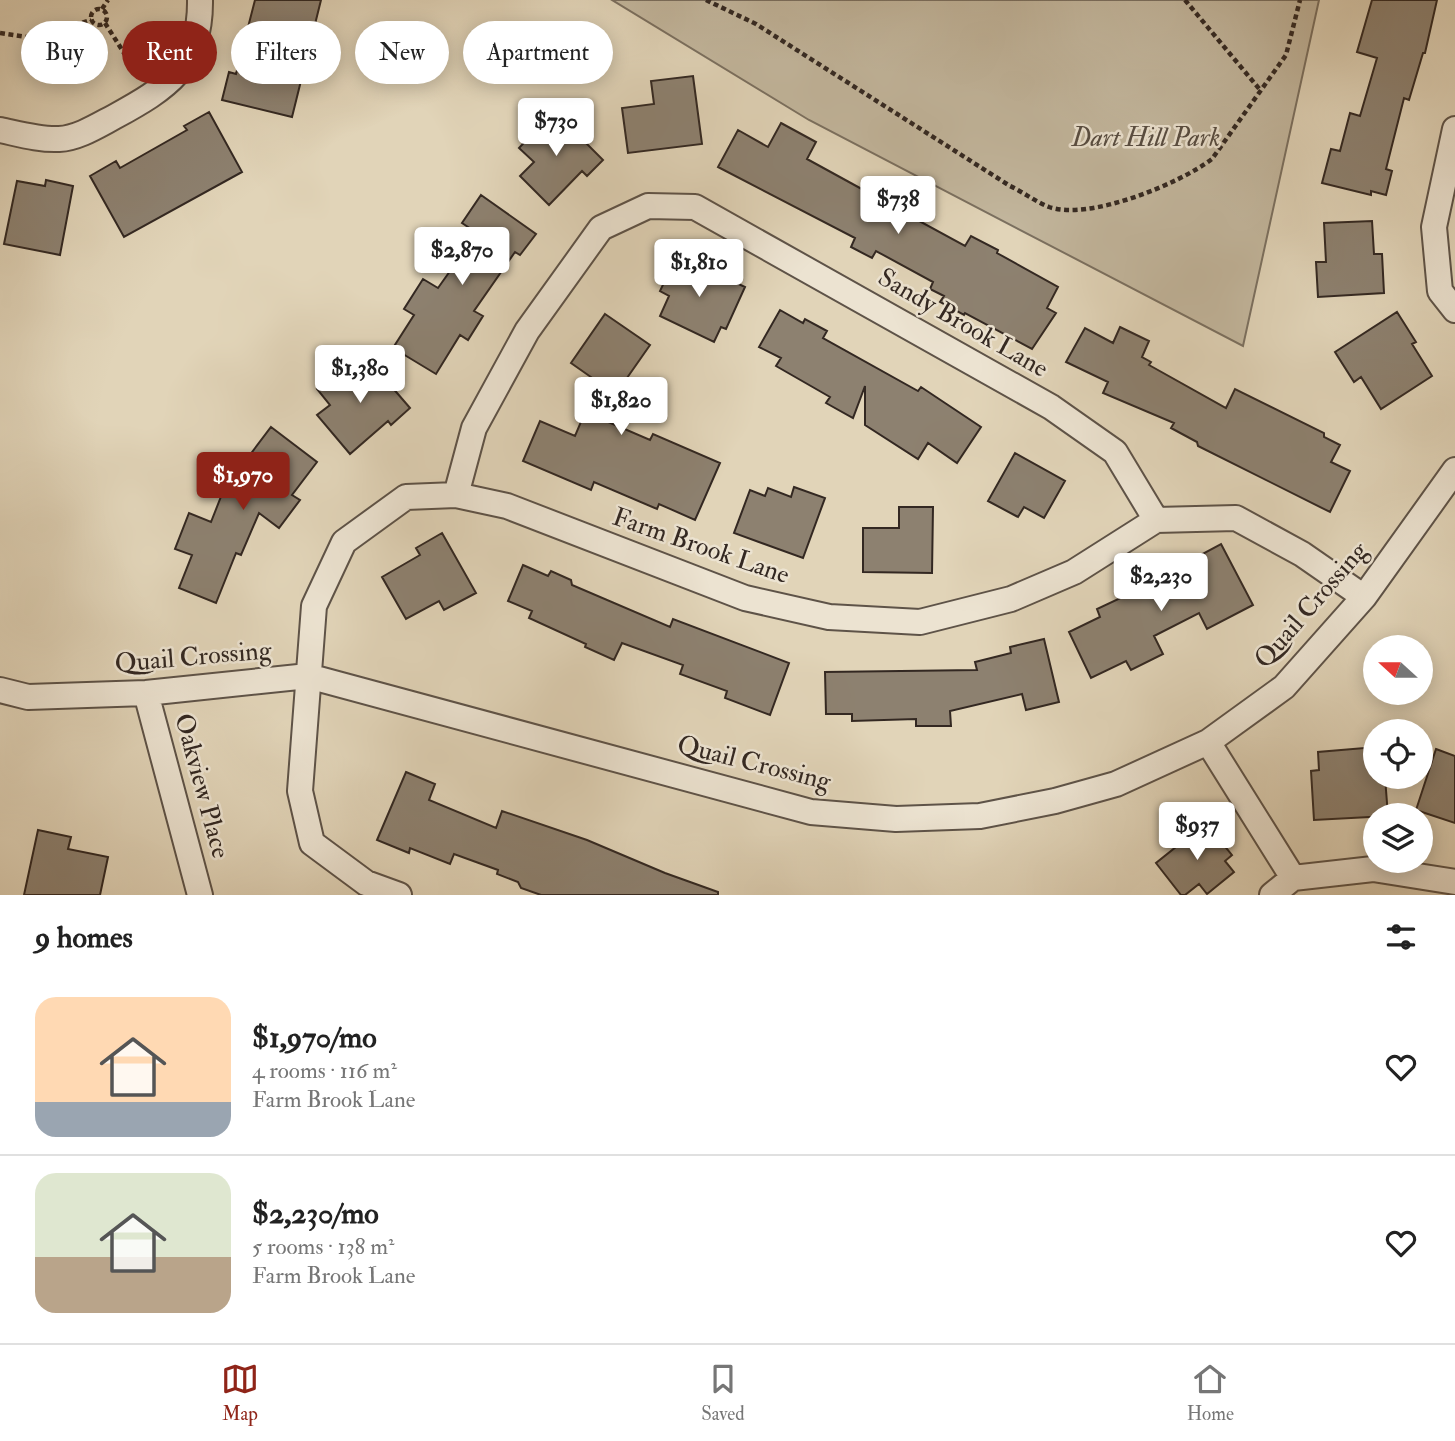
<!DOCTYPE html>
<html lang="en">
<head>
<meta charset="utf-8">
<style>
  :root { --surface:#fff; --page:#f2f2f2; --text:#222; --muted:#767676; --line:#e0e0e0; --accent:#8f2418 }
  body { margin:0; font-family:"IM FELL Double Pica",serif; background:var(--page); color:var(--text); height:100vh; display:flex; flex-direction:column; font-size:26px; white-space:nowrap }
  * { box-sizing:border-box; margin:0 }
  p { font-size:23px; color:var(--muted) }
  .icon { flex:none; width:38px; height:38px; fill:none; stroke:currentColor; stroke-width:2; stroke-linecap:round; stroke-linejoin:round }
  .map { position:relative; height:895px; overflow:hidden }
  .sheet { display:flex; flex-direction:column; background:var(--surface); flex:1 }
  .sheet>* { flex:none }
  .top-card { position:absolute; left:21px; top:21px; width:700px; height:63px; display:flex; gap:14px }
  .needle { width:46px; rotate:291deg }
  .buttons { position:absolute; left:1363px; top:635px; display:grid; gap:14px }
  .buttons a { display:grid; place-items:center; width:70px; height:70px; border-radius:50%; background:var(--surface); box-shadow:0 4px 18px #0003; font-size:35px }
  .price { position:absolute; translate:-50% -60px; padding:0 16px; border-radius:7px; background:#fff; color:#222; font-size:23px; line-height:46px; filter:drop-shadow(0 2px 4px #0008) }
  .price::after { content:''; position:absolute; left:50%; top:42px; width:21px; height:16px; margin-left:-10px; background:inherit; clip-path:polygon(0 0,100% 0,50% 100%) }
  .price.on { background:var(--accent); color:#fff }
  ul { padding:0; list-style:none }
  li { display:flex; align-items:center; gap:21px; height:175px; padding:0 35px }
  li+li { border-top:2px solid var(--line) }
  li span { display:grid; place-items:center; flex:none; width:196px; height:140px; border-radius:21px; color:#555 }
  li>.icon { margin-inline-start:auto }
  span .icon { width:84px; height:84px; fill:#fffc; stroke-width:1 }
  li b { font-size:30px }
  h2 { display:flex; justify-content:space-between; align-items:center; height:84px; padding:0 35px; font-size:30px }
  .chip { padding:0 24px; border-radius:32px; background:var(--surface); box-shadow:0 4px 18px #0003; font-size:24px; line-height:63px }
  .chip.on { background:var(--accent); color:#fff }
  .tab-bar { display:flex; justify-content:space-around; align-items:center; height:98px; border-top:2px solid var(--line); background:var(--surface); font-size:19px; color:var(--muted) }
  .tab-bar a { display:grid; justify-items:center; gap:4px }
  .tab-bar .on { color:var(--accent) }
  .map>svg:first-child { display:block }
  .green { fill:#c3b79e; stroke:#7b7060; stroke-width:2 }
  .building { fill:#8d8170; stroke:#332822; stroke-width:2 }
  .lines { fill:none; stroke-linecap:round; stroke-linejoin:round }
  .minor-casing { stroke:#5e5348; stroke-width:28 }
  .path { stroke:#332822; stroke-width:4.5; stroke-dasharray:5 3.5; stroke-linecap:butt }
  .minor { stroke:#ece3d1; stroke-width:24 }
  .labels { text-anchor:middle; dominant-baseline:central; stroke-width:5; stroke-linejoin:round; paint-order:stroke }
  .park-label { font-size:26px; font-style:italic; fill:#574c41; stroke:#ece3d1 }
  .street-label { font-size:26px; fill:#332822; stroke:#ece3d1 }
</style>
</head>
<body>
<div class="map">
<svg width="1455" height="895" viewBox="0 0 1455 895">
  <rect width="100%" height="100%" fill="#e1d4b8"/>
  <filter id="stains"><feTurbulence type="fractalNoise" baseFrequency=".00286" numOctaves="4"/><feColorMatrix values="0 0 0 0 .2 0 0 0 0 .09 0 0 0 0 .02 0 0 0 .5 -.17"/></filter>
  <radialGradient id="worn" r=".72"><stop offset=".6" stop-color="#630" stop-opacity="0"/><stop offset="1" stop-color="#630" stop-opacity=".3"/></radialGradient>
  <path class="green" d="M612,0h707l-76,346 -434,-226z"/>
  <path class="building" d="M255,0h66l-29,117 -70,-17 7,-28 7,2z
    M1372,0h65l-12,53h-2l-14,47 -5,-2 -18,71 6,2 -6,24 -15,-4v4l-49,-12 9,-34 9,2 10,-38 10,3 17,-58 -20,-6z
    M693,76l9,68 -74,9 -6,-45 32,-4 -3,-23z
    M554,111l49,49 -16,16 -5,-5 -33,34 -29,-29 14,-14 -15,-14z
    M209,112l33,60 -118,65 -34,-61 26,-15 4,7 67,-38 -3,-4z
    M781,123l35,19 -9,17 62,34 5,-11 31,17 -6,11 66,36 6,-10 27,14 -1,3 61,34 -11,21 9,5 -24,36 -67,-36 -1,2 -24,-13 4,-6 -14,-7 3,-7 -57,-31 -4,7 -21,-11 4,-9 -137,-71 20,-37 30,17z
    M46,180l27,6 -13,69 -56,-11 13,-63 28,5z
    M481,195l55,39 -16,21 -5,-3 -41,59 9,5 -15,24 -8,-5 -24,39 -43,-26 21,-33 -10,-6 19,-30 15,9 39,-55 -15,-10z
    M1372,221l2,33h8l2,39 -66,4 -2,-35h10l-2,-39z
    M677,255l68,32 -19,42 -5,-2 -7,15 -54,-26 9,-20 -9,-5z
    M780,310l23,13 2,-4 22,12 -4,7 95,53 3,-4 60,40 -24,36 -29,-20 -10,16 -53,-34v-39l-12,32 -27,-15 4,-6 -54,-31 5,-8 -22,-11z
    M1397,312l19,30 -4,2 20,32 -51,33 -20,-32 -7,5 -19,-30z
    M605,314l45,31 -51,73 51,22 3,-6 67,29 -25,57 -36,-16 -2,5 -63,-27 -3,8 -68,-29 17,-40 35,15 23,-54 -27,-19z
    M1120,327l29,14 -7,16 9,5 -2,3 77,43 9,-19 89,44v4l16,8 -9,17 19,9 -20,41 -132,-66 -1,-4 -26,-14 3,-5 -71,-30 5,-11 -42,-20 19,-34 28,15z
    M366,357l44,51 -19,17 -3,-4 -38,33 -33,-39 13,-10 -13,-16 21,-17 4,5z
    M271,427l46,35 -25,33 8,5 -21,28 -20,-15 -18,42 -5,-2 -20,50 -37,-15 13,-33 -17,-6 14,-36 22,9 13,-33z
    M1015,453l50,28 -21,37 -20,-11 -6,10 -30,-16z
    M794,487l31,11 -22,60 -69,-25 16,-43 15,6 3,-8 23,9z
    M899,507h34l-1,66 -69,-1v-44h36z
    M442,533l34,60 -32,17 -5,-9 -33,18 -24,-42 38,-22 -4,-7z
    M1221,544l32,61 -46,24 -8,-16 -45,23 9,18 -32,16 -5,-9 -35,17 -22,-46 31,-15 -3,-8 36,-17 2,5 50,-26 -3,-6z
    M523,565l25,11 3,-5 20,9 1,5 98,42 3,-8 116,44 -19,52 -45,-17 2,-7 -47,-17 3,-9 -61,-22 -8,17 -29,-13 1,-3 -57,-26 3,-7 -24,-10z
    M1044,639l15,63 -33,8 -4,-16 -72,17 1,15h-35v-7l-64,2v-7h-26l-1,-42 152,-2 -2,-8 36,-9 -1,-6z
    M1376,747v30h9l3,39 -74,4 -3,-49 8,-1 -1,-18z
    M1436,749l19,7v67l-39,-13z
    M406,772l29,12 -6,16 67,28 6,-17 85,29 78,33 53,19v3h-177l-20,-7 -3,-6 -21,-8 1,-4 -44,-16 -4,10 -40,-16 -1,5 -32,-13z
    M1206,823l26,32 -7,6 9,11 -27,22 -8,-10 -14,11h-4l-25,-32z
    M38,830l33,7 -3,12 40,8 -8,38h-76z"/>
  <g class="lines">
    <g class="minor-casing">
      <path id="minor" d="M1455,129l-21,98 6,64 15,19
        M0,130c19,4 40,10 59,9 19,-1 38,-13 55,-22 53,-29 87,-50 86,-117
        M456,495l18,-67 53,-97 74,-103 47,-22 47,1 356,200 64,45 41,68
        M0,690l28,7 118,-4 162,-17 503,136 85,7 84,-3 75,-15 61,-17 92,-42 76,-55 80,-90 91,-127
        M146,693l54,202
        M1208,742l85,136
        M399,895l-33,-12 -54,-40 -12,-52 14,-185 30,-64 62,-45 50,-2 51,11 238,92 84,19 91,5 91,-23 63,-27 82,-52 80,-2 66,36 62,43
        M1272,895l21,-17 80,-9 82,13"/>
    </g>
    <path class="path" d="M706,0l50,24 254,162c13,6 26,16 39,21 40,14 130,-23 163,-48l74,-104 14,-55
      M1185,0l76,91
      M91 17a8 8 0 1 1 16 0a8 8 0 1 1-16 0Z
      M102,9l6,-9
      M105,23l33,52
      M0,33l33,5 58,-18"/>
    <use href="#minor" class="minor"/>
  </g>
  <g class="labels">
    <g class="park-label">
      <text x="1146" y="138">Dart Hill Park</text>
    </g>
    <g class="street-label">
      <text transform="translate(963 323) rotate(30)">Sandy Brook Lane</text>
      <text transform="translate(701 546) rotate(19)">Farm Brook Lane</text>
      <text transform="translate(1311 605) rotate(-49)">Quail Crossing</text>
      <text transform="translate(193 657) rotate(-5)">Quail Crossing</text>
      <text transform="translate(754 763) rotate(14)">Quail Crossing</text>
      <text transform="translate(202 786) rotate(75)">Oakview Place</text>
    </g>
  </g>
  <rect width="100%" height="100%" filter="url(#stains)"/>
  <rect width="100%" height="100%" fill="url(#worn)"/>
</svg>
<div class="buttons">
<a><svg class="needle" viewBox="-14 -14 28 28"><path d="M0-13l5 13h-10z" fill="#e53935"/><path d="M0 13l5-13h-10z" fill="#767676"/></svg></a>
<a><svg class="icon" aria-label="locate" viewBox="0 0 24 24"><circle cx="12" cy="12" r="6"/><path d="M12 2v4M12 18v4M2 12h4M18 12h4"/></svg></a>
<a><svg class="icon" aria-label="layers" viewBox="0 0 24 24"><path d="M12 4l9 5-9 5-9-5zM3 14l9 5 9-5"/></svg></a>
</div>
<b class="price" style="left:556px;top:158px">$730</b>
<b class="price" style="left:898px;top:236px">$738</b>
<b class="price" style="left:462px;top:287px">$2,870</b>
<b class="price" style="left:699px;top:299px">$1,810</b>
<b class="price" style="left:360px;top:405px">$1,380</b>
<b class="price" style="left:621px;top:437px">$1,820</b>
<b class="price on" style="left:243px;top:512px">$1,970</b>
<b class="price" style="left:1161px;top:613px">$2,230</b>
<b class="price" style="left:1197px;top:862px">$937</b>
<div class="top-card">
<a class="chip">Buy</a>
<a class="chip on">Rent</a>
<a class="chip">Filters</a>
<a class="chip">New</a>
<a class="chip">Apartment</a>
</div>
</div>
<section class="sheet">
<h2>9 homes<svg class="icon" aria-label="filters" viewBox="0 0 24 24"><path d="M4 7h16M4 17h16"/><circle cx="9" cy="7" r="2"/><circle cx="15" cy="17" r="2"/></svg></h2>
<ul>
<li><span style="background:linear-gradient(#ffd9b3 75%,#9aa5b1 0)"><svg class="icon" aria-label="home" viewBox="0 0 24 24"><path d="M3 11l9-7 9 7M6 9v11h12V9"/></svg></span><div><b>$1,970/mo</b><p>4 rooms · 116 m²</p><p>Farm Brook Lane</p></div><svg class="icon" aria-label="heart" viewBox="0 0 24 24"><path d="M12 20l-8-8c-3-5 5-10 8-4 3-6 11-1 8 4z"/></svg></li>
<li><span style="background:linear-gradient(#dfe7d0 60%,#b9a48a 0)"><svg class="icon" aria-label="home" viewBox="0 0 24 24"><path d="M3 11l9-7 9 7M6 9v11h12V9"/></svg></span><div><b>$2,230/mo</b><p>5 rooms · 138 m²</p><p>Farm Brook Lane</p></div><svg class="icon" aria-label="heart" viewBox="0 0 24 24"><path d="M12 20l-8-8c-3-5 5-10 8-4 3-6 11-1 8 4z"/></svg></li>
</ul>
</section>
<nav class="tab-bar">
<a class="on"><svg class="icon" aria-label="map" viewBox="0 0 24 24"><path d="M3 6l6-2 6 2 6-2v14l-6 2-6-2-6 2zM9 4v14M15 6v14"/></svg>Map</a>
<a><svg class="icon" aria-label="saved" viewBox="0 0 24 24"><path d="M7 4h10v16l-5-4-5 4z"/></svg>Saved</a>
<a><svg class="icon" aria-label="home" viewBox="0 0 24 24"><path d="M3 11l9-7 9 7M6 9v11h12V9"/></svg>Home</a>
</nav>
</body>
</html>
